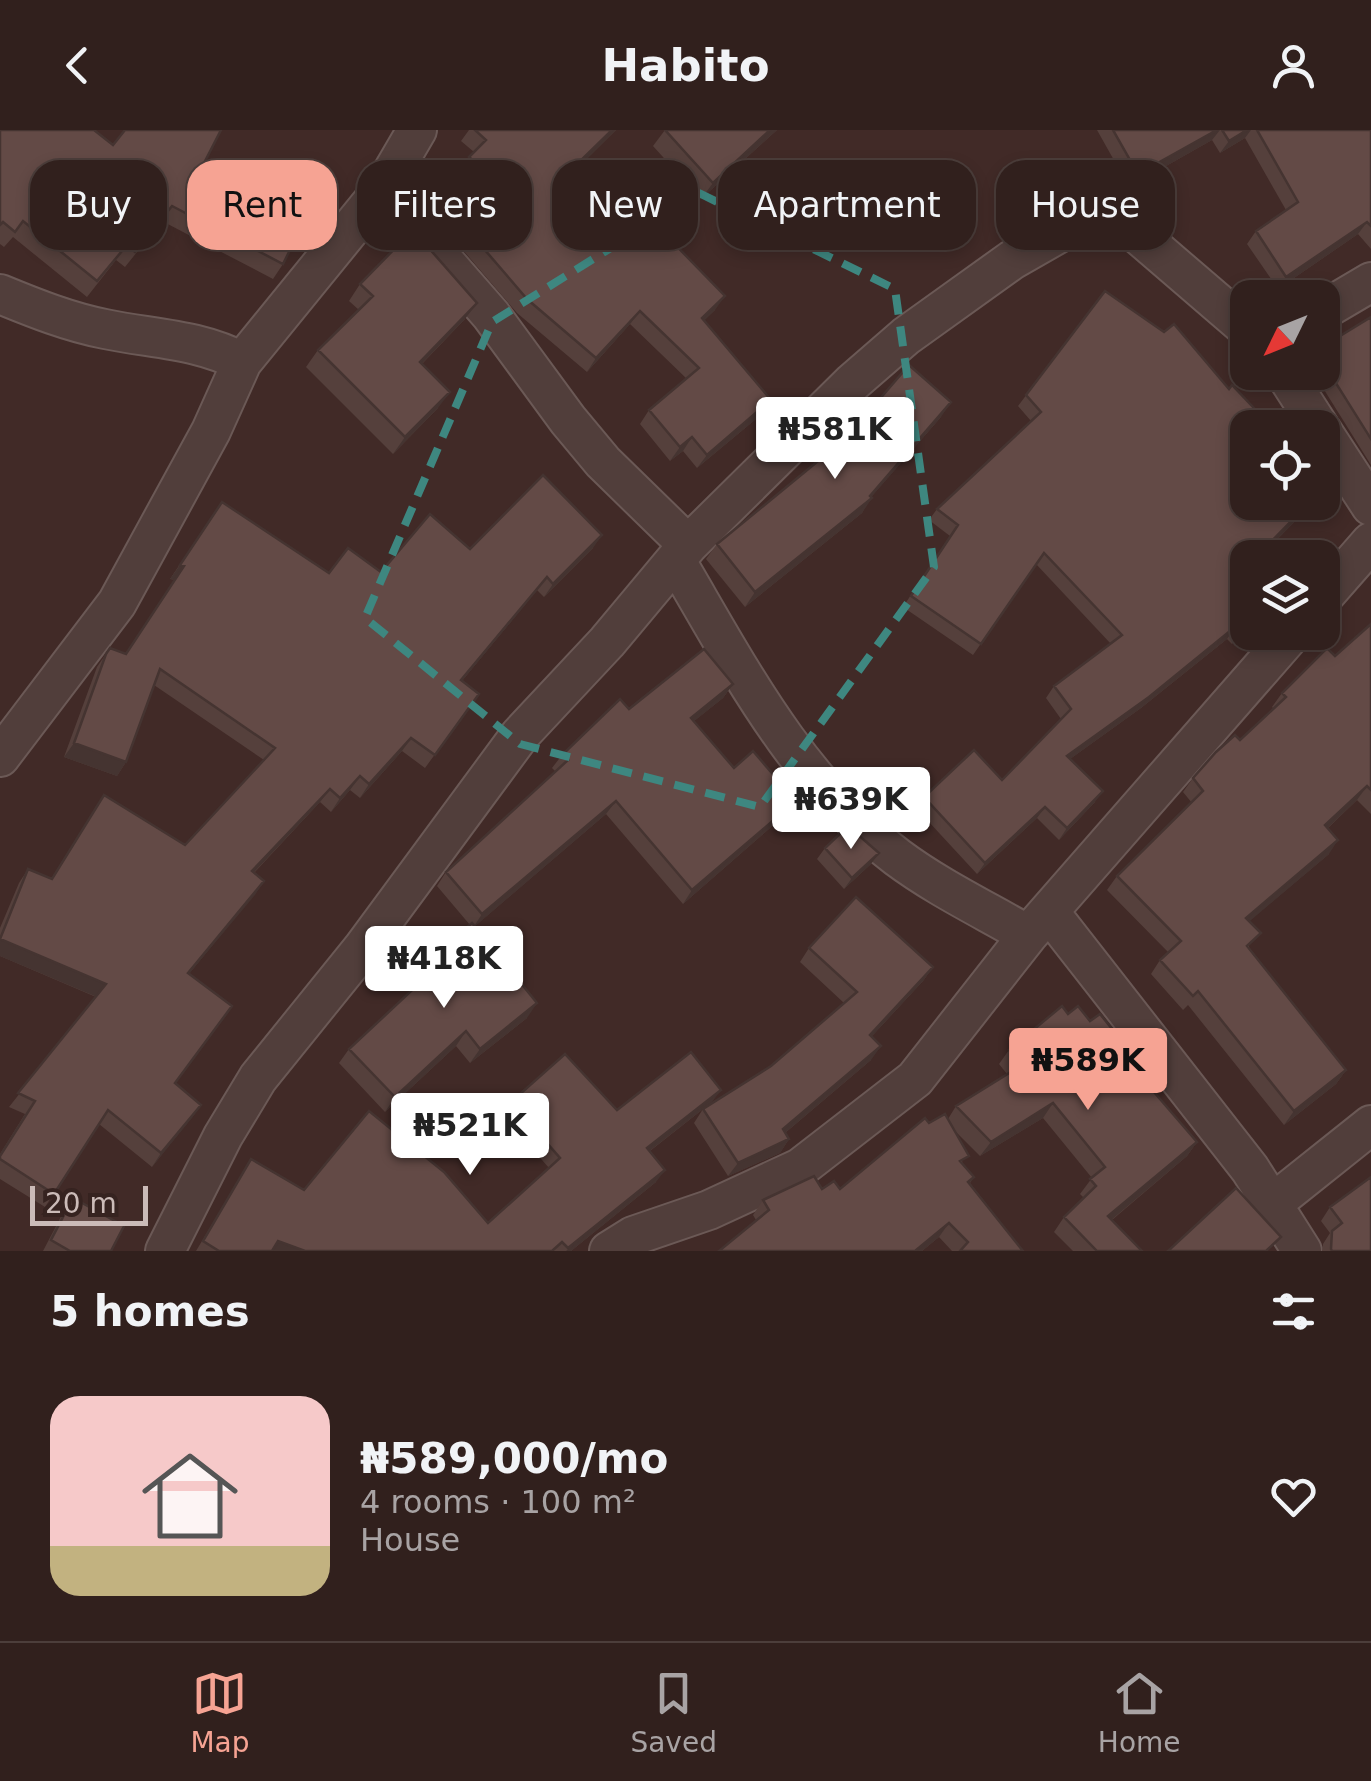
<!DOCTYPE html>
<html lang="en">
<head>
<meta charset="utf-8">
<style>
  :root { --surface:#31201d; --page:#3d2d2a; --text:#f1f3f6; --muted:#a8a3a4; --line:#4c3e3b; --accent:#f6a393 }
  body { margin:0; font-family:"DejaVu Sans",sans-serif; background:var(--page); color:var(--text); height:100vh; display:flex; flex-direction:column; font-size:38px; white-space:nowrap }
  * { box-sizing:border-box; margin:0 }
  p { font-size:32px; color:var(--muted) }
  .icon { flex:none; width:55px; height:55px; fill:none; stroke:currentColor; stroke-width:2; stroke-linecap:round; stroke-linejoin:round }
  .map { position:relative; height:1121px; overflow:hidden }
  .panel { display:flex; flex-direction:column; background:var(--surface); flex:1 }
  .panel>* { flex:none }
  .banner { position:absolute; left:30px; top:30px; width:1312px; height:90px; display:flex; gap:20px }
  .needle { width:65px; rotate:227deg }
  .buttons { position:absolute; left:1230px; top:150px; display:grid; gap:20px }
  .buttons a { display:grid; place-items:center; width:110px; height:110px; border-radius:20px; background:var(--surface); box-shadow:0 5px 15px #0003,0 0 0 2px var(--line); font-size:50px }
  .scale { position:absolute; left:30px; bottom:25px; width:118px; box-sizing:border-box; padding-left:10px; border:5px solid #cbbbb8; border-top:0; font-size:28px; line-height:35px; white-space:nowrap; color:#cbbbb8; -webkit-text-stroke:8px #362320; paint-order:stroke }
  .price { position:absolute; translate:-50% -85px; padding:0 22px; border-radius:10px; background:#fff; color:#222; font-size:32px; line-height:65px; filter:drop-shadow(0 2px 5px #0008) }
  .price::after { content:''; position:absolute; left:50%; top:60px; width:30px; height:22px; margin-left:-15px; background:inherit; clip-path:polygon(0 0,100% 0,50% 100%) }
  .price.selected { background:var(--accent); color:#111 }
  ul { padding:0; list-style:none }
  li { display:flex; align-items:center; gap:30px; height:250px; padding:0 50px }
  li+li { border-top:2px solid var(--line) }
  li span { display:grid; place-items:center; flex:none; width:280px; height:200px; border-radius:30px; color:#555 }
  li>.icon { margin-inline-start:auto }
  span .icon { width:120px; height:120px; fill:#fffc; stroke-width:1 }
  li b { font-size:42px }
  h2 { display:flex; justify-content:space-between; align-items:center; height:120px; padding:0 50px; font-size:42px }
  .pill { padding:0 35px; border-radius:30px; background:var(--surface); box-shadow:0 5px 15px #0003,0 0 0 2px var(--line); font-size:35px; line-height:90px }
  .pill.selected { background:var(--accent); color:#111 }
  header { display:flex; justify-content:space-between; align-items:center; height:130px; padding:0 50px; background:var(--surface); font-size:45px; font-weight:700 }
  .tabs { display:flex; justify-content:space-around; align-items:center; height:140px; border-top:2px solid var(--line); background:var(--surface); font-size:28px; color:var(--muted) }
  .tabs a { display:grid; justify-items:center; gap:5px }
  .tabs .selected { color:var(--accent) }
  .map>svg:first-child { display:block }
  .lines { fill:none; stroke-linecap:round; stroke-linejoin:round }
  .minor-casing { stroke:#6b5956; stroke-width:42 }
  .minor { stroke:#513e3b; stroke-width:38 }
  .wall { fill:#55403c }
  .shaded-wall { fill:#453431 }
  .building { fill:#634a46; stroke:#453431; stroke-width:2.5 }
  .marked { fill:none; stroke:#3e8780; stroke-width:8; stroke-dasharray:20 12; stroke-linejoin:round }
</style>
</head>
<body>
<header><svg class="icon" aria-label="back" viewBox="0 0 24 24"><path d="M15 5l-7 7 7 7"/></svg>Habito<svg class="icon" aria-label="person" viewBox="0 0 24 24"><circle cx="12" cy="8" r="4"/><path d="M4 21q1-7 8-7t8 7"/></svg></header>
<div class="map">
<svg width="1371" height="1121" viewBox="0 0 1371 1121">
  <rect width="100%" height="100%" fill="#412a27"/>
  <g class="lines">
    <g class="minor-casing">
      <path id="minor" d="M382,60l109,125 77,105 35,42 85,83
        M0,164c34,14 69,28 105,35 48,10 94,10 137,33l140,-172 35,-60
        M1322,181l49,-29
        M1284,242l36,56
        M1322,301l49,75
        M676,431c63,107 120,219 221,296 40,30 88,53 131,78
        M1322,468l49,-56
        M0,627l117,-154 94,-172 31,-69
        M1050,783l200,256 52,82
        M1272,1074l99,-79
        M165,1121l58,-115 35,-58 105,-130 157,-213 87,-93 81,-97 165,-163 53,-46 106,-76 49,-28 31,-8 42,7 114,98
        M609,1121l24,-15 76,-26 91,-42 115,-89 113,-144 265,-303"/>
    </g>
    <use href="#minor" class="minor"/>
  </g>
  <path class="wall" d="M0,0l113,15 86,28 84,91 -10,15 -111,-58 -37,46 -9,-7 -29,37 -74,-60 -9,10 -4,-3z
    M469,0h147l-45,44 144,136 -11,10 58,94 -65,54 -14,-17 -13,10 -30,-37 9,-14 38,-31 -57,-55 -43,48 -70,-59 -85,-99 10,-14 23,-24 -5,-6 14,-18 -13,-11z
    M665,0h112l-76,69 -48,-53z
    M1097,0h274v119l-13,-15 -80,55 -31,-45 9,-13 30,-21 -41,-72 -25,15 -8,-13 -83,47z
    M360,154l105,35 -43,45 16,44 -45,46 -87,-87 12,-17 41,-40 -10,-9z
    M1105,161l143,211h66l-55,56h-11v70l-16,16 -5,-5 -86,69 -71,51 25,43 -36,38 -22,-22 -60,56 -61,-66 8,-11 78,-17 59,-61 -15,-21 8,-12 57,-42 -75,-80 -63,91 -70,-48 47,-71 -21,-16 8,-11 94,-88 -13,-15z
    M1371,187v148l-58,-93h9v-25z
    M941,287l-70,80 -9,16 -117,94 -39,-48 11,-15z
    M222,372l107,71 52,-1 89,-23 123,-1 -49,49 -7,-7 -75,91 17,13 -54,74 -23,-17 -42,47 -10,-8 -19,22 -11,-10 -66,71 10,8 -75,93 -14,109 26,22 -49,62 -53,-43 -54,83 -45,-28v-25l25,-40 -16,-7 87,-110 -96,-41v-28l19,-45 9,-14 23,10 53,-84 81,50 79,-85 -110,-75 -28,77 -9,14 -53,-19 33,-90 13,-19 15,6 50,-74 -5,-1z
    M1371,494v190l-14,-14 -29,28 1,26 -80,67v28l97,121 -10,14 -52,41 -96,-120 -5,5 -32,-36 9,-14 8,-8 -61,-62 10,-14 75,-73 -9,-11 10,-14 47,-38 34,-31 -2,-2 10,-14 53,-37z
    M733,554l-10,14 -29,23 40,47 62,33 -10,13 -103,90 -77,-90 -131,112 52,92 -57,45 -14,-17 -71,66 -46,-49 10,-14 62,-58 -6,-7 10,-14 55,-45 -33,-39 9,-14 110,-100 -4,-4 10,-13 67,-46z
    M825,718l46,16 -27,25 -27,-30z
    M809,818l124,19 -10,14 -51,55 -1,24 -86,73 4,6 -9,14 -52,23 -34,-53 9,-14 68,-43 73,-63 -44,-41z
    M1068,884l22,7 57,51 -5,7 55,63 -10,14 -75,64 30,31h-69l-19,-19 10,-15 20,-19 -4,-4 12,-16 -49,-60 -63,38 -27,-27 10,35 11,13 -4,6 53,68h-71l-13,-14 -17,14h-203l37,-31 -3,-5 10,-15 59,-11h18l89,-66 19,-4 8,-13 51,-32 -8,-10 10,-14z
    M511,972l106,8 95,-8 -62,49 6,31 -85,69h-375l55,-92 53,31 184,33 61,-55 -47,-54z
    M73,1068l38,53h-68l22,-42z
    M1330,1077l41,44h-49l1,-7 7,-11 -9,-12z"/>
  <path class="shaded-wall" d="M612,0h4l-56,56 9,-14z
    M770,0h7l-76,69 12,-16z
    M1217,0h3l-8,10 -83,47 9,-13z
    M1247,0h4l-6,8 -25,15 9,-12z
    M1367,92l-9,12 -80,55 8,-12z
    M725,166l-10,14 -22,22 9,-14z
    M477,173l-12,16 -57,59 12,-16z
    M640,181l-10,13 -43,48 9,-14z
    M450,262l-12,16 -45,46 12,-17z
    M771,270l-9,14 -65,54 10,-13z
    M951,272l-10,15 -74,85 5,-4 -10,15 -117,94 10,-15 115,-96z
    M692,307l-9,14 -13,10 10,-14z
    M1310,372h4l-55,56h-4z
    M602,405l-9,13 -49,49 9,-13z
    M180,435l4,1 -9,14 -5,-1z
    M547,447l-10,13 -86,104 10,-14z
    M1248,495v3l-16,16 8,-12z
    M1235,497l-8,12 -86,69 -82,59 8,-11z
    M733,554l-10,14 -41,33 9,-13z
    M411,608l-9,13 -42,47 9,-14z
    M74,613l52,19 -9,14 -53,-19z
    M360,646l-10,14 -19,22 9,-14z
    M1367,656l-10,14 -41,39 9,-14z
    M330,659l-10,13 -78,83 10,-14z
    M1103,661l-8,11 -36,38 8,-12z
    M616,671l-10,13 -133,114 9,-14z
    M796,671l-10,13 -103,90 9,-14z
    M1045,677l-8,11 -60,56 8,-11z
    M1338,710l-9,14 -92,78 9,-14z
    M879,723l-8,11 -27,25 8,-11z
    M264,751l-9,14 -77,92 10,-14z
    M0,809l106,45 -9,13 -97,-41z
    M933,837l-10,14 -62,67 9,-13z
    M537,873l-10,15 -57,45 10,-14z
    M466,901l-10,15 -71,66 10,-15z
    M881,916l-10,14 -98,83 10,-14z
    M1346,940l-10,14 -52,41 10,-14z
    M721,960l-9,12 -74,58 9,-12z
    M1053,973l-10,15 -63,38 11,-14z
    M201,975l-9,13 -40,49 9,-14z
    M789,1009l-9,14 -52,23 10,-13z
    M1197,1012l-10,14 -89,75 10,-15z
    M665,1040l-9,12 -85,69h-5z
    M949,1093l-10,14 -17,14h-7z
    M278,1111l27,10h-34z"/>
  <path class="building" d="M0,0h94l19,15 12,-15h96l-22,43 103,53 -19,38 -111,-58 -37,46 -8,-7 -30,36 -74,-60 -8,11 -12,-10 -3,3z
    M475,0h137l-43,42 80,66 10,-10 66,68 -23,22 69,82 -64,55 -15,-18 -12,10 -31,-37 50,-42 -59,-57 -44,47 -69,-59 -85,-99 35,-36 -8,-7 17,-17z
    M665,0h105l-57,53z
    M1113,0h104l-79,44z
    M1222,0h25l-18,11z
    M1257,0h114v96l-4,-4 -81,55 -30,-46 42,-29z
    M413,100l64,73 -57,59 30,30 -45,45 -87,-87 55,-54 -13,-12z
    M1105,161l59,41 10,-8 55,65 3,-4 41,43h-25v74h62l-55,56h-7v67l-8,7 -5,-5 -86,70 -82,59 36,35 -36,37 -22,-21 -60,56 -61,-66 50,-47 28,30 69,-71 -17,-23 68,-51 -78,-82 -63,91 -70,-48 47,-71 -21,-16 104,-97 -15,-17z
    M1371,187v122l-49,-78v-14z
    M909,235l42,37 -81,94 2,2 -117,94 -38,-48 129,-106z
    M1288,289l8,9h-17z
    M1322,326l17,18 -17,17z
    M543,345l59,60 -49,49 -6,-7 -86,103 18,14 -44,61 -24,-17 -42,46 -9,-8 -20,22 -10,-9 -78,82 12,10 -76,92 44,33 -57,77 26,22 -40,48 -53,-43 -54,84 -54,-35v-3l35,-55 -17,-8 88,-109 -106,-45 28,-70 24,10 52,-84 81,50 90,-97 -115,-79 -34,93 -52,-19 32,-89 4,-6 16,6 58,-88 -4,-1 42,-63 107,71 19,-25 33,24 49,-58 40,35z
    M1371,494v166l-4,-4 -42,39 13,15 -92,78 15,15 -14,13 99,124 -52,41 -96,-120 -5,5 -33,-36 21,-19 -64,-65 86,-85 -10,-13 23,-26 19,-17 5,5 46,-43 -4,-4 45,-45 8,8z
    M704,519l29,35 -42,34 43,50 19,-17 43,50 -104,89 -76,-89 -134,113 -36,-42 122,-112 -6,-5 58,-56 9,10z
    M848,696l31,27 -27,25 -27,-30z
    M856,767l77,70 -63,68 11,11 -98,83 6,10 -51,24 -35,-54 68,-43 86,-74 -48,-44z
    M472,793l65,80 -57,46 -14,-18 -71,66 -46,-48 74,-69 -8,-10z
    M1062,876l6,8 10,-8 12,15 10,-7 47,58 -6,5 56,65 -89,74 34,35h-45l-33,-34 32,-31 -6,-7 15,-12 -52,-64 -62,39 -35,-36 66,-41 -13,-15z
    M691,922l30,38 -74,58 18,22 -97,78 -6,-6 -10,9h-247l-27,-10 -6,10h-53l-16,-10 48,-82 53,31 65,-79 75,61 44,51 72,-65 -49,-56 54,-48 52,56z
    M945,984l24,42 -9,5 14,16 -6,5 55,69h-63l8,-9 -19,-19 -34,28h-196l50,-41 -6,-10 51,-24 8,13 12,-8 6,8 85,-71 4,5z
    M1371,1047v74h-39l-1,-2 1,-18 10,-8 -12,-16z
    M1236,1058l45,49 -15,14h-98z
    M73,1068l51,28 -13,25h-41l-19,-11z"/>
  <path class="marked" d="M699,63l196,96 39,278 -174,240 -240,-63 -155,-126 127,-296z"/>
</svg>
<div class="buttons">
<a><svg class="needle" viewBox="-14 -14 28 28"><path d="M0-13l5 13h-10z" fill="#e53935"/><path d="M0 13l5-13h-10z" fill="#a8a3a4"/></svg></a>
<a><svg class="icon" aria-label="locate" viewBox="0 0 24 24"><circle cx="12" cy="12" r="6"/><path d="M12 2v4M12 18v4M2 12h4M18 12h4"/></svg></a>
<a><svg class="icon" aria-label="layers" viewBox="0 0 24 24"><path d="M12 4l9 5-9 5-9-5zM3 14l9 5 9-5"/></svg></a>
</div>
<div class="scale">20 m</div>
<b class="price" style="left:835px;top:352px">₦581K</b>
<b class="price" style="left:851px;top:722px">₦639K</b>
<b class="price" style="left:444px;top:881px">₦418K</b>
<b class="price selected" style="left:1088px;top:983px">₦589K</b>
<b class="price" style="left:470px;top:1048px">₦521K</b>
<div class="banner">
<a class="pill">Buy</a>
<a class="pill selected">Rent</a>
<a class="pill">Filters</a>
<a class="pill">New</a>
<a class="pill">Apartment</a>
<a class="pill">House</a>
</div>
</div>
<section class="panel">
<h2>5 homes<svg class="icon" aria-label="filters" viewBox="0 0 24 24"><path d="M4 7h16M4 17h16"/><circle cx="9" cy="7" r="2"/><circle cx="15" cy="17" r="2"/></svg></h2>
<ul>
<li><span style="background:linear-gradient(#f6c9c9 75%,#c2b280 0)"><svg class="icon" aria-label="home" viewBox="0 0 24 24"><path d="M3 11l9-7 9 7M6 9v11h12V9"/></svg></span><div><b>₦589,000/mo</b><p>4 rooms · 100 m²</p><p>House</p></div><svg class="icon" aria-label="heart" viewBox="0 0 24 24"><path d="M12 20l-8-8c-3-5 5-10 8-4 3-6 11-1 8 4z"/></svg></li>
</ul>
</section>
<nav class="tabs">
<a class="selected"><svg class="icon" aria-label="map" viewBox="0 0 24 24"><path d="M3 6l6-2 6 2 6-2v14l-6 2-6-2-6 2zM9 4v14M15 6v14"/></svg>Map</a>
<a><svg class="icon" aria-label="saved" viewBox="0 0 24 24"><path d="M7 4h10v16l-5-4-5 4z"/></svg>Saved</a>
<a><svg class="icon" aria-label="home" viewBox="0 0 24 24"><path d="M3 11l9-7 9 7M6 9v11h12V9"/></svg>Home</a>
</nav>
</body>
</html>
